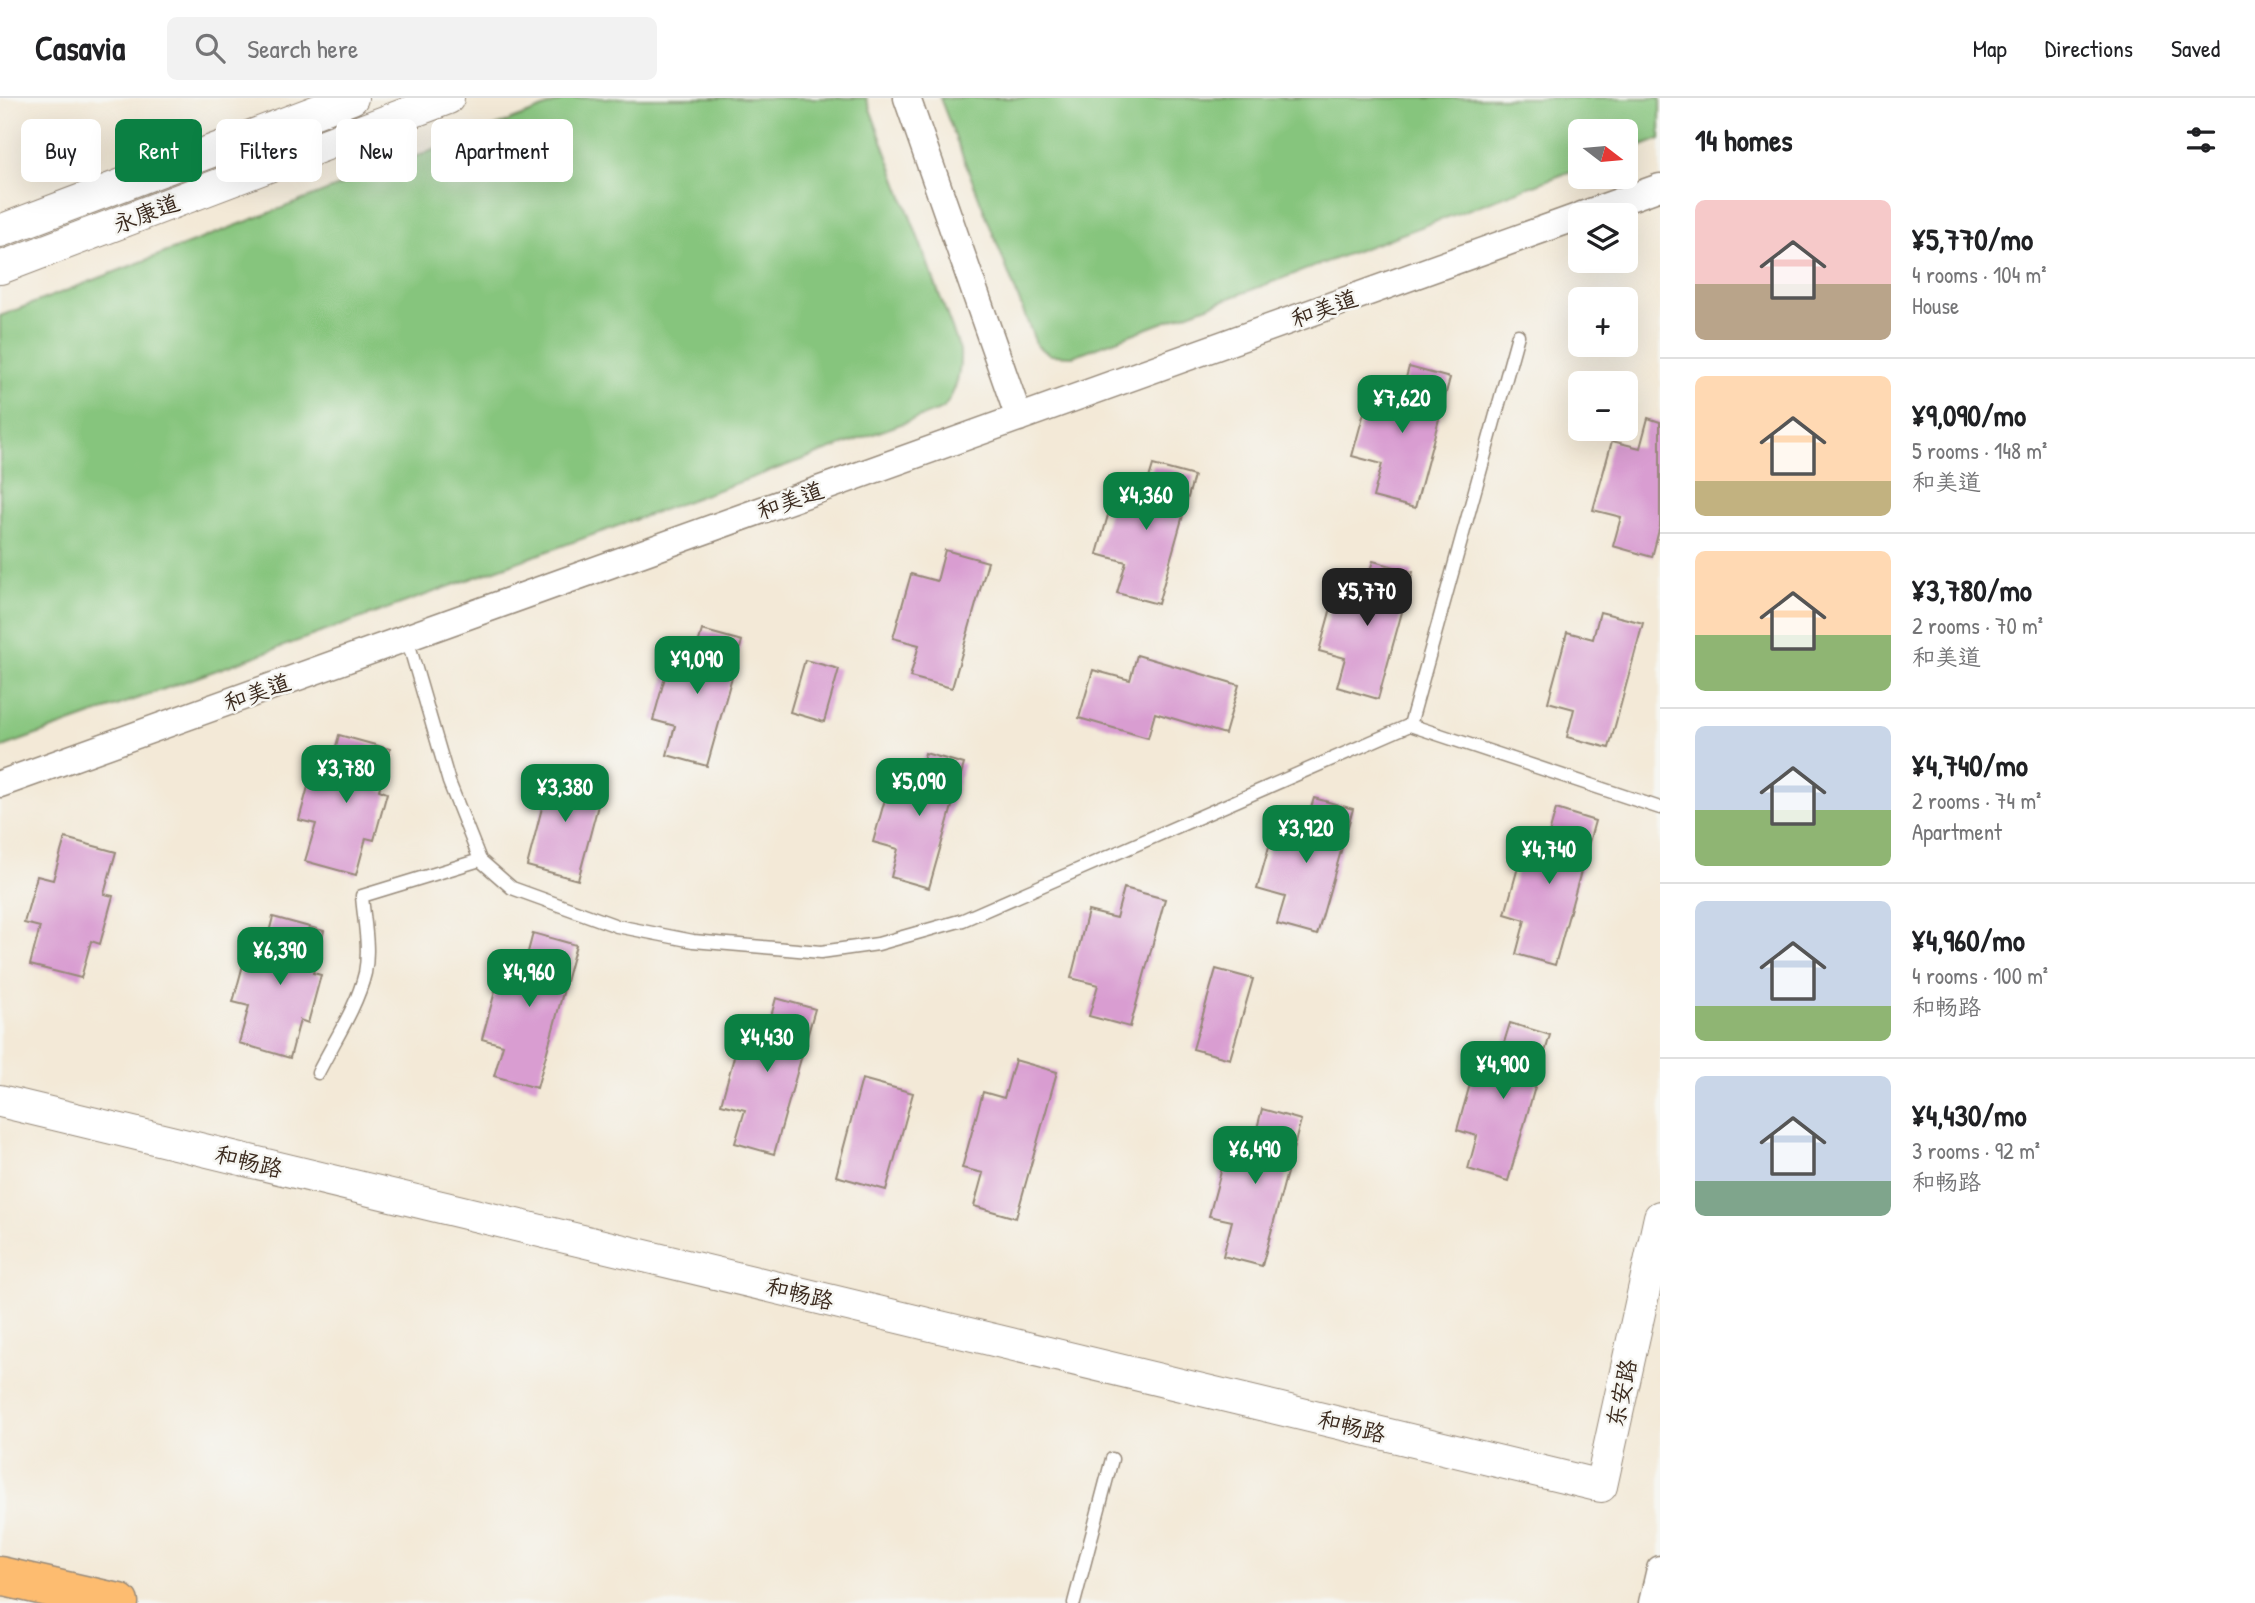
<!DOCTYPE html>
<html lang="en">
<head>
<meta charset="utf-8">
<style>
  :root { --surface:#fff; --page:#f2f2f2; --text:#202124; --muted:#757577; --line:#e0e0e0; --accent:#0b8043 }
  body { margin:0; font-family:"Patrick Hand","LXGW WenKai TC",sans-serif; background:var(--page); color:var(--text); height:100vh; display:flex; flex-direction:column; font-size:26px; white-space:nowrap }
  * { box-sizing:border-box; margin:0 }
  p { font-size:23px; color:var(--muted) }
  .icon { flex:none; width:38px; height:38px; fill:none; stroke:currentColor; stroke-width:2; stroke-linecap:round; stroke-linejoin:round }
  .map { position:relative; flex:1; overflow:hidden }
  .panel { display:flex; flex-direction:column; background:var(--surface); width:595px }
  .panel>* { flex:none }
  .banner { position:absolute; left:21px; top:21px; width:665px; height:63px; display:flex; gap:14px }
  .needle { width:46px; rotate:106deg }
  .fabs { position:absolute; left:1568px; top:21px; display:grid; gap:14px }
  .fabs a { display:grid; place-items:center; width:70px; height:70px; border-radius:10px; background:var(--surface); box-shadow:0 7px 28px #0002; font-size:35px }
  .price { position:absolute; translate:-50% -60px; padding:0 16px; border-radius:14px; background:var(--accent); color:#fff; font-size:23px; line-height:46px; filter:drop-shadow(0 2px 4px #0008) }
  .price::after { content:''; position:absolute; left:50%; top:42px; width:21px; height:16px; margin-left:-10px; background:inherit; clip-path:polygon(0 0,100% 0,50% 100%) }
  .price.active { background:#222; color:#fff }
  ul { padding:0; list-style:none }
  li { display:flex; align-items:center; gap:21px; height:175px; padding:0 35px }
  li+li { border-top:2px solid var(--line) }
  li span { display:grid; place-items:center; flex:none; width:196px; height:140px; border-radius:10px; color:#555 }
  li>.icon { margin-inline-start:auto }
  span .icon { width:84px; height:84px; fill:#fffc; stroke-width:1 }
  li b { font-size:30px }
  h2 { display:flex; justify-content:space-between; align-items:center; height:84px; padding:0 35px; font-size:30px }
  .tag { padding:0 24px; border-radius:10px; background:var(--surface); box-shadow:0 7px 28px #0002; font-size:24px; line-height:63px }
  .tag.active { background:var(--accent); color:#fff }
  header { display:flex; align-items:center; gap:42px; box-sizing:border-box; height:98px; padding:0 35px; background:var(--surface); border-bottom:2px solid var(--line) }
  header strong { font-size:33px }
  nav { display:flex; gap:38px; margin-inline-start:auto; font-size:24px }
  .search { width:490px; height:63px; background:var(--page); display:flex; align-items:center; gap:18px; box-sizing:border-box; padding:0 24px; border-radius:10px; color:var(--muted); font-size:26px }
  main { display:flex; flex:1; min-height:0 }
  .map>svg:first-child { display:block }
  .green { fill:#86c57d; stroke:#60784e; stroke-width:2 }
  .building { fill:#d99dd1 }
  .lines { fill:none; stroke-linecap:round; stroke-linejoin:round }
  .service-casing { stroke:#978a7a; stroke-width:15 }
  .minor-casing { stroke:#978a7a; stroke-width:29 }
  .tertiary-casing { stroke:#978a7a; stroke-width:34 }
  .trunk-casing { stroke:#978a7a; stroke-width:41 }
  .service { stroke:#fff; stroke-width:12 }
  .minor { stroke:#fff; stroke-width:26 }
  .tertiary { stroke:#fff; stroke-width:32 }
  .trunk { stroke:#fdbc6f; stroke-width:38 }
  .labels { text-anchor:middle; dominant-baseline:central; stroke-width:5; stroke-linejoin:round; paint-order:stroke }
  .street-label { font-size:23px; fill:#3b2a1e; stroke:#f6f6f2 }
</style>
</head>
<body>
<header>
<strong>Casavia</strong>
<div class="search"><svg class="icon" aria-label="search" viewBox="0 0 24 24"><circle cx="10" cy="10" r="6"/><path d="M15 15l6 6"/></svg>Search here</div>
<nav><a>Map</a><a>Directions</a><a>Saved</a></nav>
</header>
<main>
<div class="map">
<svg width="1660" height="1505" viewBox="0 0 1660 1505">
  <rect width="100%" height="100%" fill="#f6f6f2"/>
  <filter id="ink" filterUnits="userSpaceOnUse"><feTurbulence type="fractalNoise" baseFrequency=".0143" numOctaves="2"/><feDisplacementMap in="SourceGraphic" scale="14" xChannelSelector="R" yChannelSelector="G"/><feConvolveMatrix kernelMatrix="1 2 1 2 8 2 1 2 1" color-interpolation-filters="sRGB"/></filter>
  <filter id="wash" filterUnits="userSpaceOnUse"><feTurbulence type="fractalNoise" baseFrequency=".00686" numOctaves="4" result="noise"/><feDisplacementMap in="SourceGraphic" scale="28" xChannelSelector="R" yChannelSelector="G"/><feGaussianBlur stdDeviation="1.57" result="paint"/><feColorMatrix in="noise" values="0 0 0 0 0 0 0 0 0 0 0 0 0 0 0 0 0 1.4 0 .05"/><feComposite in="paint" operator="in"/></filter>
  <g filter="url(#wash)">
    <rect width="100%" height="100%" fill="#f3e9d7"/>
    <path class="green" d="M569,0h297l94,252c1,23 -3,40 -17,59l-943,339v-432z
      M940,0h720v41l-34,13v-21h-46v37l-507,188 -22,-1 -14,-9z"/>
    <g id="blocks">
      <path class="building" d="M1409,269l41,11 -35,130 -42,-11 9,-33 -30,-8 18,-65 30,8z
        M1648,320l12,4v104l-8,31 -39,-11 8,-29 -28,-7 19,-69 28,7z
        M1153,367l41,11 -36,128 -41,-11 9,-31 -29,-8 19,-67 28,8z
        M945,452l43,12 -36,126 -42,-11 9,-32 -26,-7 18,-64 26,7z
        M1373,463l40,11 -35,127 -41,-12 8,-29 -26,-7 19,-68 26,7z
        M1600,514l43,11 -34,125 -42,-11 7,-28 -26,-7 19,-70 26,7z
        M702,532l40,11 -35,125 -40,-11 8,-29 -22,-6 19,-68 22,7z
        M1137,557l102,30 -14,49 -70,-21 -7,25 -69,-20 14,-48 37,10z
        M805,562l34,9 -15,53 -34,-10z
        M339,637l51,14 -11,41 8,3 -13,47 -8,-2 -10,37 -51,-14 11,-37 -17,-4 13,-48 16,5z
        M925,655l39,11 -35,124 -38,-11 7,-28 -25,-7 19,-68 26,6z
        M552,671l52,14 -26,97 -51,-14z
        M1314,700l39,11 -36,126 -40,-11 8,-27 -28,-8 19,-67 28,8z
        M1556,711l39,12 -40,144 -39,-11 9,-34 -20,-6 20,-72 20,6z
        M65,740l51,14 -12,42 9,2 -13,48 -9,-3 -10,37 -51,-13 10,-38 -16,-4 13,-47 16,4z
        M1124,790l41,11 -35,128 -41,-11 9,-31 -27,-7 17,-67 28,7z
        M273,819l51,14 -11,42 8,2 -13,48 -8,-3 -10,38 -51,-15 10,-37 -16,-4 13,-48 16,5z
        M533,835l43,12 -39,143 -43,-12 9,-31 -21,-6 20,-73 21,5z
        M1216,871l37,10 -23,80 -37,-10z
        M776,900l39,11 -41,145 -39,-11 10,-33 -24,-6 21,-76 24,7z
        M1510,925l40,12 -42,146 -40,-12 9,-33 -20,-6 21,-74 20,6z
        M1015,962l42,12 -41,146 -42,-12 9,-33 -21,-5 21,-76 21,6z
        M862,981l51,14 -27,97 -50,-14z
        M1262,1011l39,11 -39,146 -39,-10 9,-35 -23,-5 20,-74 23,6z"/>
    </g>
  </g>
  <g filter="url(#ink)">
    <use href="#blocks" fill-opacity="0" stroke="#978a7a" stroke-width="2"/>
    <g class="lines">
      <g class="service-casing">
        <path id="service" d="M407,540l42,144 31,78 32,28 105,38 76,15 128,11 57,-8 85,-24 447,-195 250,83
          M1410,627l108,-390
          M318,975c16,-32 39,-66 47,-100 5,-25 -1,-52 -3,-77l118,-36
          M1074,1505l38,-144"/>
      </g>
      <g class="minor-casing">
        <path id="minor" d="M907,0l112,320
          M1582,117l78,-28
          M0,686l1580,-568
          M1652,1505l8,-34"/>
      </g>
      <g class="tertiary-casing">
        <path id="tertiary" d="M0,133l352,-133
          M0,170l448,-170
          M0,1003l1601,385 59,-269"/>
      </g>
      <g class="trunk-casing">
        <path id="trunk" d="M0,1478l119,27"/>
      </g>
      <use href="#service" class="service"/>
      <use href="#minor" class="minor"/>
      <use href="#tertiary" class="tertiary"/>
      <use href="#trunk" class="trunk"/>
    </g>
  </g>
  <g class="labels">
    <g class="street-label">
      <text transform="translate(146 115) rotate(-21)">永康道</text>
      <text transform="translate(1324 210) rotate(-20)">和美道</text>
      <text transform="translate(790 402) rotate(-20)">和美道</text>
      <text transform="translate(257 594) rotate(-20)">和美道</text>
      <text transform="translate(249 1063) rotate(14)">和畅路</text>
      <text transform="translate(800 1195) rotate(14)">和畅路</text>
      <text transform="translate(1621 1295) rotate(-78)">东安路</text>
      <text transform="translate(1352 1328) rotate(14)">和畅路</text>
    </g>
  </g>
</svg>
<div class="fabs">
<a><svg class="needle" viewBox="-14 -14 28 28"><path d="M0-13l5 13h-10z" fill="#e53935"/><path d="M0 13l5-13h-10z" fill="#757577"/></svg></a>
<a><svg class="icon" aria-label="layers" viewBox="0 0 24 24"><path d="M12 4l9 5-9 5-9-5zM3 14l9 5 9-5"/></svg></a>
<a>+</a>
<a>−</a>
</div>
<b class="price" style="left:1402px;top:337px">¥7,620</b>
<b class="price" style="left:1146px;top:434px">¥4,360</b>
<b class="price active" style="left:1367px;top:530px">¥5,770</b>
<b class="price" style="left:697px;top:598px">¥9,090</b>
<b class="price" style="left:346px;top:707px">¥3,780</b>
<b class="price" style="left:919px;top:720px">¥5,090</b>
<b class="price" style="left:565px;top:726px">¥3,380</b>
<b class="price" style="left:1306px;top:767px">¥3,920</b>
<b class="price" style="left:1549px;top:788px">¥4,740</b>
<b class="price" style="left:280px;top:889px">¥6,390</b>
<b class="price" style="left:529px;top:911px">¥4,960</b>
<b class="price" style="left:767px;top:976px">¥4,430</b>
<b class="price" style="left:1503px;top:1003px">¥4,900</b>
<b class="price" style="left:1255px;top:1088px">¥6,490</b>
<div class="banner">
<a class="tag">Buy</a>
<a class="tag active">Rent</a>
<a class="tag">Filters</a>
<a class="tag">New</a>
<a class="tag">Apartment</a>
</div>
</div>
<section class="panel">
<h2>14 homes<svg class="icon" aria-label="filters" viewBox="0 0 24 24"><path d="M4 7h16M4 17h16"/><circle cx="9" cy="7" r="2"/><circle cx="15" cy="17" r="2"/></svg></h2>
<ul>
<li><span style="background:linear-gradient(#f6c9c9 60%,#b9a48a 0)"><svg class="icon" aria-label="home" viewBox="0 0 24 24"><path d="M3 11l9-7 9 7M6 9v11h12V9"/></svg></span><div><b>¥5,770/mo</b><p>4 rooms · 104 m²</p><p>House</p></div></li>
<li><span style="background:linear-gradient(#ffd9b3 75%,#c2b280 0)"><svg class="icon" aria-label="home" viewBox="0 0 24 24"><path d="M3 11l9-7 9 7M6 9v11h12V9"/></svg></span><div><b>¥9,090/mo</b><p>5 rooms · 148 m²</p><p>和美道</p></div></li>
<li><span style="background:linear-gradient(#ffd9b3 60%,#8fb573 0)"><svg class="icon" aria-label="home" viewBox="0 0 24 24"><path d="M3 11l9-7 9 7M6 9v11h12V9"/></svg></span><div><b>¥3,780/mo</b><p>2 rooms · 70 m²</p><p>和美道</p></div></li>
<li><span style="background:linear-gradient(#c9d6e8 60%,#8fb573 0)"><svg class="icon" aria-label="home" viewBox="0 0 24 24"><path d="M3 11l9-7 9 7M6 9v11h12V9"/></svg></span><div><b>¥4,740/mo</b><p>2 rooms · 74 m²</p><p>Apartment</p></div></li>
<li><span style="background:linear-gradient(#c9d6e8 75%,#8fb573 0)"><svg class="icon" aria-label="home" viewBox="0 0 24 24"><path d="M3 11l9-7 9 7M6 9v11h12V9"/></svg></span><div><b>¥4,960/mo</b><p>4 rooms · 100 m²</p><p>和畅路</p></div></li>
<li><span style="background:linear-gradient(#c9d6e8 75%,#7fa58c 0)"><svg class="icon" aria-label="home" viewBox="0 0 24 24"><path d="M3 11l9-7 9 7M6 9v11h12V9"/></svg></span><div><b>¥4,430/mo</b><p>3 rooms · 92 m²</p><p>和畅路</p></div></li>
</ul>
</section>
</main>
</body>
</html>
